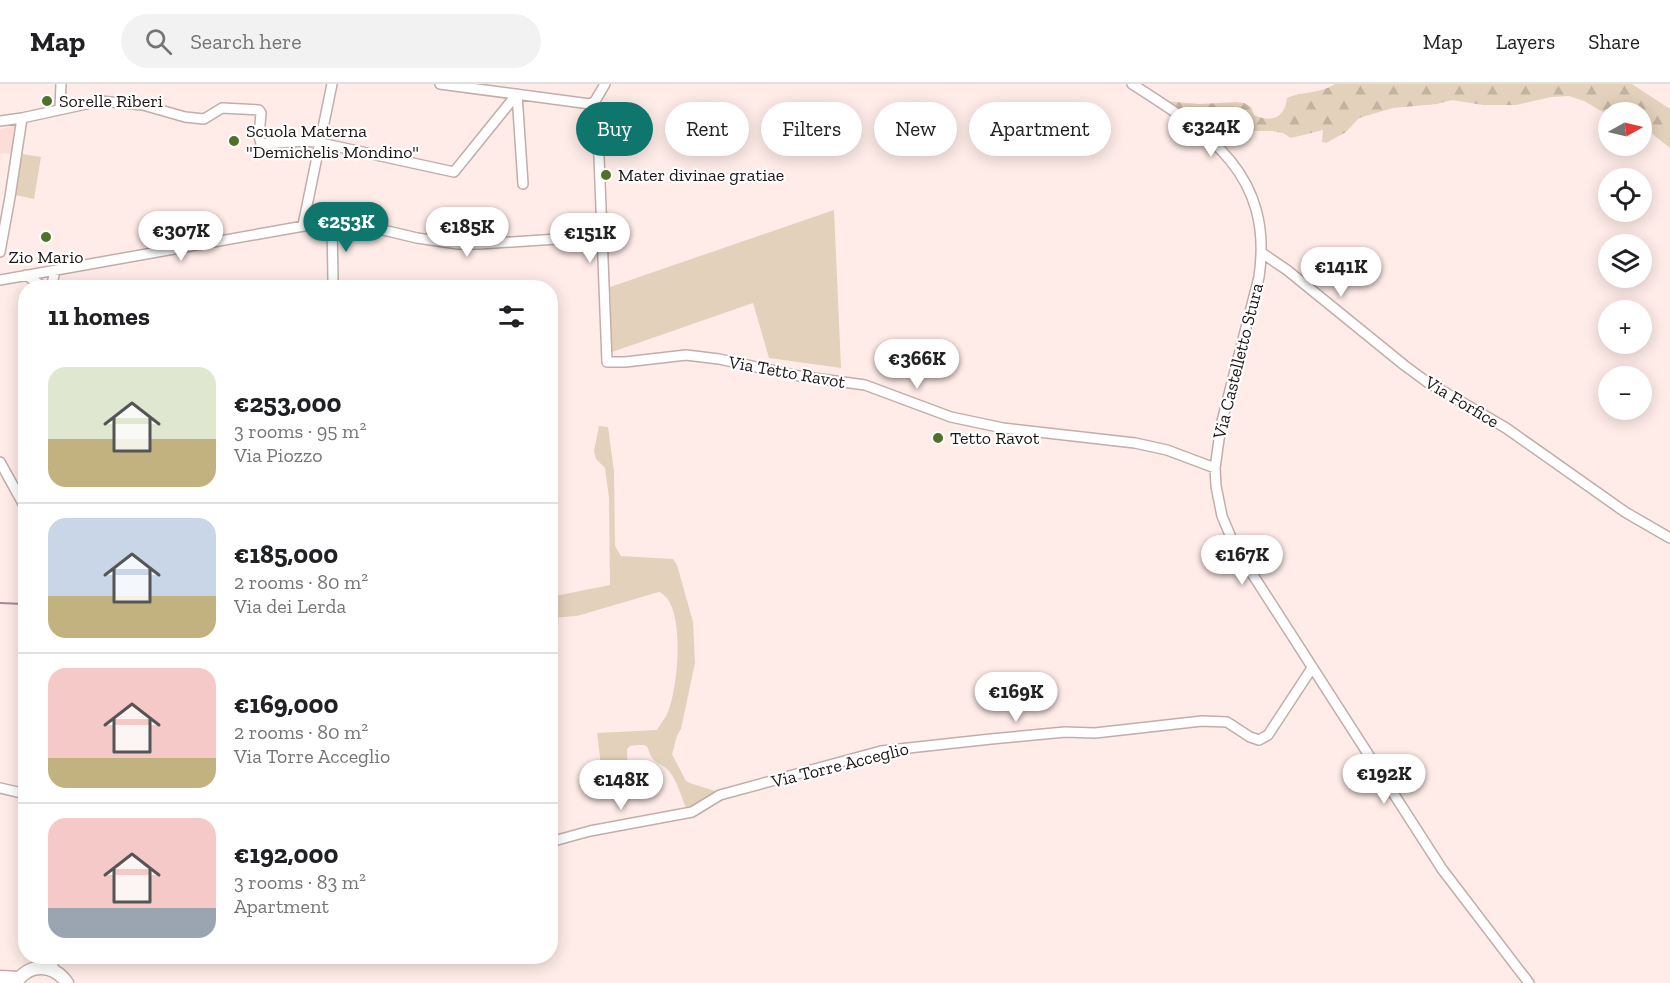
<!DOCTYPE html>
<html lang="en">
<head>
<meta charset="utf-8">
<style>
  :root { --surface:#fff; --page:#f2f2f2; --text:#202124; --muted:#757577; --line:#e0e0e0; --accent:#0f766e }
  body { margin:0; font-family:"Zilla Slab",serif; background:var(--page); color:var(--text); height:100vh; display:flex; flex-direction:column; font-size:22px; white-space:nowrap }
  * { box-sizing:border-box; margin:0 }
  p { font-size:20px; color:var(--muted) }
  .icon { flex:none; width:33px; height:33px; fill:none; stroke:currentColor; stroke-width:2; stroke-linecap:round; stroke-linejoin:round }
  .map { position:relative; flex:1; overflow:hidden }
  .sheet { position:absolute; left:18px; top:196px; width:540px; height:684px; display:flex; flex-direction:column; background:var(--surface); border-radius:24px; box-shadow:0 3px 15px #0003 }
  .sheet>* { flex:none }
  .guide { position:absolute; left:576px; top:18px; width:570px; height:54px; display:flex; gap:12px }
  .needle { width:39px; rotate:82deg }
  .controls { position:absolute; left:1598px; top:18px; display:grid; gap:12px }
  .controls a { display:grid; place-items:center; width:54px; height:54px; border-radius:50%; background:var(--surface); box-shadow:0 3px 15px #0003; font-size:30px }
  .price { position:absolute; translate:-50% -51px; padding:0 14px; border-radius:21px; background:#fff; color:#222; font-size:20px; line-height:39px; filter:drop-shadow(0 2px 3px #0008) }
  .price::after { content:''; position:absolute; left:50%; top:36px; width:18px; height:14px; margin-left:-9px; background:inherit; clip-path:polygon(0 0,100% 0,50% 100%) }
  .price.on { background:var(--accent); color:#fff }
  ul { padding:0; list-style:none }
  li { display:flex; align-items:center; gap:18px; height:150px; padding:0 30px }
  li+li { border-top:2px solid var(--line) }
  li span { display:grid; place-items:center; flex:none; width:168px; height:120px; border-radius:18px; color:#555 }
  li>.icon { margin-inline-start:auto }
  span .icon { width:72px; height:72px; fill:#fffc; stroke-width:1 }
  li b { font-size:26px }
  h2 { display:flex; justify-content:space-between; align-items:center; height:72px; padding:0 30px; font-size:26px }
  .tag { padding:0 21px; border-radius:27px; background:var(--surface); box-shadow:0 3px 15px #0003; font-size:21px; line-height:54px }
  .tag.on { background:var(--accent); color:#fff }
  header { display:flex; align-items:center; gap:36px; box-sizing:border-box; height:84px; padding:0 30px; background:var(--surface); border-bottom:2px solid var(--line) }
  header strong { font-size:28px }
  nav { display:flex; gap:33px; margin-inline-start:auto; font-size:21px }
  .search { width:420px; height:54px; background:var(--page); display:flex; align-items:center; gap:15px; box-sizing:border-box; padding:0 21px; border-radius:33px; color:var(--muted); font-size:22px }
  .map>svg:first-child { display:block }
  .built { fill:#fcddd7 }
  .green { fill:#e3d1bc }
  .forest { fill:url(#forest-firs) }
  .lines { fill:none; stroke-linecap:round; stroke-linejoin:round }
  .stream { stroke:#a58b94; stroke-width:2 }
  .minor-casing { stroke:#c2ada8; stroke-width:12 }
  .major-casing { stroke:#c2ada8; stroke-width:15 }
  .minor { stroke:#fff; stroke-width:9 }
  .major { stroke:#fff; stroke-width:12 }
  .poi-dot { fill:#507129; stroke:#fff; stroke-width:2 }
  .labels { text-anchor:middle; dominant-baseline:central; stroke-width:4.5; stroke-linejoin:round; paint-order:stroke }
  .poi-label { font-size:18px; fill:#1e1715; stroke:#fff; text-anchor:start }
  .street-label { font-size:18px; fill:#1e1715; stroke:#fff }
</style>
</head>
<body>
<header>
<strong>Map</strong>
<div class="search"><svg class="icon" aria-label="search" viewBox="0 0 24 24"><circle cx="10" cy="10" r="6"/><path d="M15 15l6 6"/></svg>Search here</div>
<nav><a>Map</a><a>Layers</a><a>Share</a></nav>
</header>
<div class="map">
<svg width="1670" height="899" viewBox="0 0 1670 899">
  <defs>
    <pattern id="forest-firs" width="22" height="20" patternUnits="userSpaceOnUse" patternTransform="scale(1.5)"><rect width="22" height="20" fill="#e3d1bc"/><path d="M5 1l3.5 6h-7zM16 11l3.5 6h-7z" fill="#c2b3a1"/></pattern>
  </defs>
  <rect width="100%" height="100%" fill="#ffece9"/>
  <path class="built" d="M15,41l-3,29 -12,-1v-24z"/>
  <path class="green" d="M22,70l19,3 -7,42 -19,-4z
    M834,126l7,158 -72,-10 -16,-55 -141,49 -2,-65z
    M599,342l9,1 6,44 1,75 6,10 52,3 4,6 16,57 2,41 -14,66c-7,10 -5,15 -9,25l14,27c11,6 22,6 33,12l-32,17c-6,-13 -9,-28 -18,-39 -4,-5 -11,-7 -15,-11 -11,-13 1,-17 -24,-14l-3,3 1,32 -25,2 -6,-50 60,-3c3,-6 8,-11 10,-16 11,-23 20,-111 -8,-122l-82,24 -26,2 -1,-21 60,-12 -1,-87 -4,-30 -9,-9 -2,-8z"/>
  <path class="forest" d="M1335,0h297l38,25v39l-29,-23v-13h-33v3l-24,-14 -15,-5 -18,1 -35,8h-33l-31,-5 -15,4 -44,4 -34,10 -13,14 -20,11 -4,-1 1,-12 -32,8 -8,-5 -11,-2h-24l-7,1 -12,11 -4,-1 -60,-41 35,3 36,-2 8,1 7,4 3,8c17,8 31,3 33,-17 15,-7 33,-4 48,-14z"/>
  <g class="lines">
    <path class="stream" d="M0,519l25,1"/>
    <g class="minor-casing">
      <path id="minor" d="M440,0l150,20 5,-3 10,-17
        M1132,0c77,49 142,90 127,193l-38,148 -6,43 1,18 6,30 13,31 207,322 87,114
        M517,10l6,90
        M590,20l6,8 2,19 9,231h18l61,-7 33,4 80,17 66,9 86,32 52,11 132,15 32,7 48,18
        M60,24l1,-24
        M0,37l22,-3
        M332,137l1,59 2,8
        M303,141l29,-141
        M0,168l10,-55 12,-79 78,-17 43,4 42,12 19,2 18,-11 37,2 2,3 -2,23 2,8 46,-3 14,2 133,29 63,-78
        M1262,169l25,17 117,95 23,17 79,46 119,84 45,26
        M26,191l19,13
        M0,196l332,-59 22,2 63,15 41,6h22l123,-8
        M51,204l4,-17
        M0,378l26,47
        M0,704l26,6
        M550,758l40,-11 102,-19 28,-17 161,-44 110,-12 74,-7 30,1 107,-12 25,1 23,15 9,3 9,-5 44,-67
        M51,873l3,13"/>
    </g>
    <g class="major-casing">
      <path id="major" d="M0,893l19,1
        M16,899c13,-21 38,-19 51,0"/>
    </g>
    <use href="#minor" class="minor"/>
    <use href="#major" class="major"/>
  </g>
  <g class="poi-dot">
    <circle cx="47" cy="17" r="6"/>
    <circle cx="234" cy="57" r="6"/>
    <circle cx="606" cy="91" r="6"/>
    <circle cx="46" cy="153" r="6"/>
    <circle cx="938" cy="354" r="6"/>
  </g>
  <g class="labels">
    <g class="poi-label">
      <text x="59" y="17">Sorelle Riberi</text>
      <text x="246" y="47">Scuola Materna<tspan x="246" dy="21">"Demichelis Mondino"</tspan></text>
      <text x="618" y="91">Mater divinae gratiae</text>
      <text x="46" y="173" text-anchor="middle">Zio Mario</text>
      <text x="950" y="354">Tetto Ravot</text>
    </g>
    <g class="street-label">
      <text transform="translate(1238 277) rotate(-76)">Via Castelletto Stura</text>
      <text transform="translate(787 288) rotate(10)">Via Tetto Ravot</text>
      <text transform="translate(1462 318) rotate(31)">Via Forfice</text>
      <text transform="translate(840 681) rotate(-14)">Via Torre Acceglio</text>
    </g>
  </g>
</svg>
<div class="controls">
<a><svg class="needle" viewBox="-14 -14 28 28"><path d="M0-13l5 13h-10z" fill="#e53935"/><path d="M0 13l5-13h-10z" fill="#757577"/></svg></a>
<a><svg class="icon" aria-label="locate" viewBox="0 0 24 24"><circle cx="12" cy="12" r="6"/><path d="M12 2v4M12 18v4M2 12h4M18 12h4"/></svg></a>
<a><svg class="icon" aria-label="layers" viewBox="0 0 24 24"><path d="M12 4l9 5-9 5-9-5zM3 14l9 5 9-5"/></svg></a>
<a>+</a>
<a>−</a>
</div>
<b class="price" style="left:1211px;top:74px">€324K</b>
<b class="price on" style="left:346px;top:169px">€253K</b>
<b class="price" style="left:467px;top:174px">€185K</b>
<b class="price" style="left:181px;top:178px">€307K</b>
<b class="price" style="left:590px;top:180px">€151K</b>
<b class="price" style="left:1341px;top:214px">€141K</b>
<b class="price" style="left:917px;top:306px">€366K</b>
<b class="price" style="left:1242px;top:502px">€167K</b>
<b class="price" style="left:1016px;top:639px">€169K</b>
<b class="price" style="left:1384px;top:721px">€192K</b>
<b class="price" style="left:621px;top:727px">€148K</b>
<div class="guide">
<a class="tag on">Buy</a>
<a class="tag">Rent</a>
<a class="tag">Filters</a>
<a class="tag">New</a>
<a class="tag">Apartment</a>
</div>
<section class="sheet">
<h2>11 homes<svg class="icon" aria-label="filters" viewBox="0 0 24 24"><path d="M4 7h16M4 17h16"/><circle cx="9" cy="7" r="2"/><circle cx="15" cy="17" r="2"/></svg></h2>
<ul>
<li><span style="background:linear-gradient(#dfe7d0 60%,#c2b280 0)"><svg class="icon" aria-label="home" viewBox="0 0 24 24"><path d="M3 11l9-7 9 7M6 9v11h12V9"/></svg></span><div><b>€253,000</b><p>3 rooms · 95 m²</p><p>Via Piozzo</p></div></li>
<li><span style="background:linear-gradient(#c9d6e8 65%,#c2b280 0)"><svg class="icon" aria-label="home" viewBox="0 0 24 24"><path d="M3 11l9-7 9 7M6 9v11h12V9"/></svg></span><div><b>€185,000</b><p>2 rooms · 80 m²</p><p>Via dei Lerda</p></div></li>
<li><span style="background:linear-gradient(#f6c9c9 75%,#c2b280 0)"><svg class="icon" aria-label="home" viewBox="0 0 24 24"><path d="M3 11l9-7 9 7M6 9v11h12V9"/></svg></span><div><b>€169,000</b><p>2 rooms · 80 m²</p><p>Via Torre Acceglio</p></div></li>
<li><span style="background:linear-gradient(#f6c9c9 75%,#9aa5b1 0)"><svg class="icon" aria-label="home" viewBox="0 0 24 24"><path d="M3 11l9-7 9 7M6 9v11h12V9"/></svg></span><div><b>€192,000</b><p>3 rooms · 83 m²</p><p>Apartment</p></div></li>
</ul>
</section>
</div>
</body>
</html>
